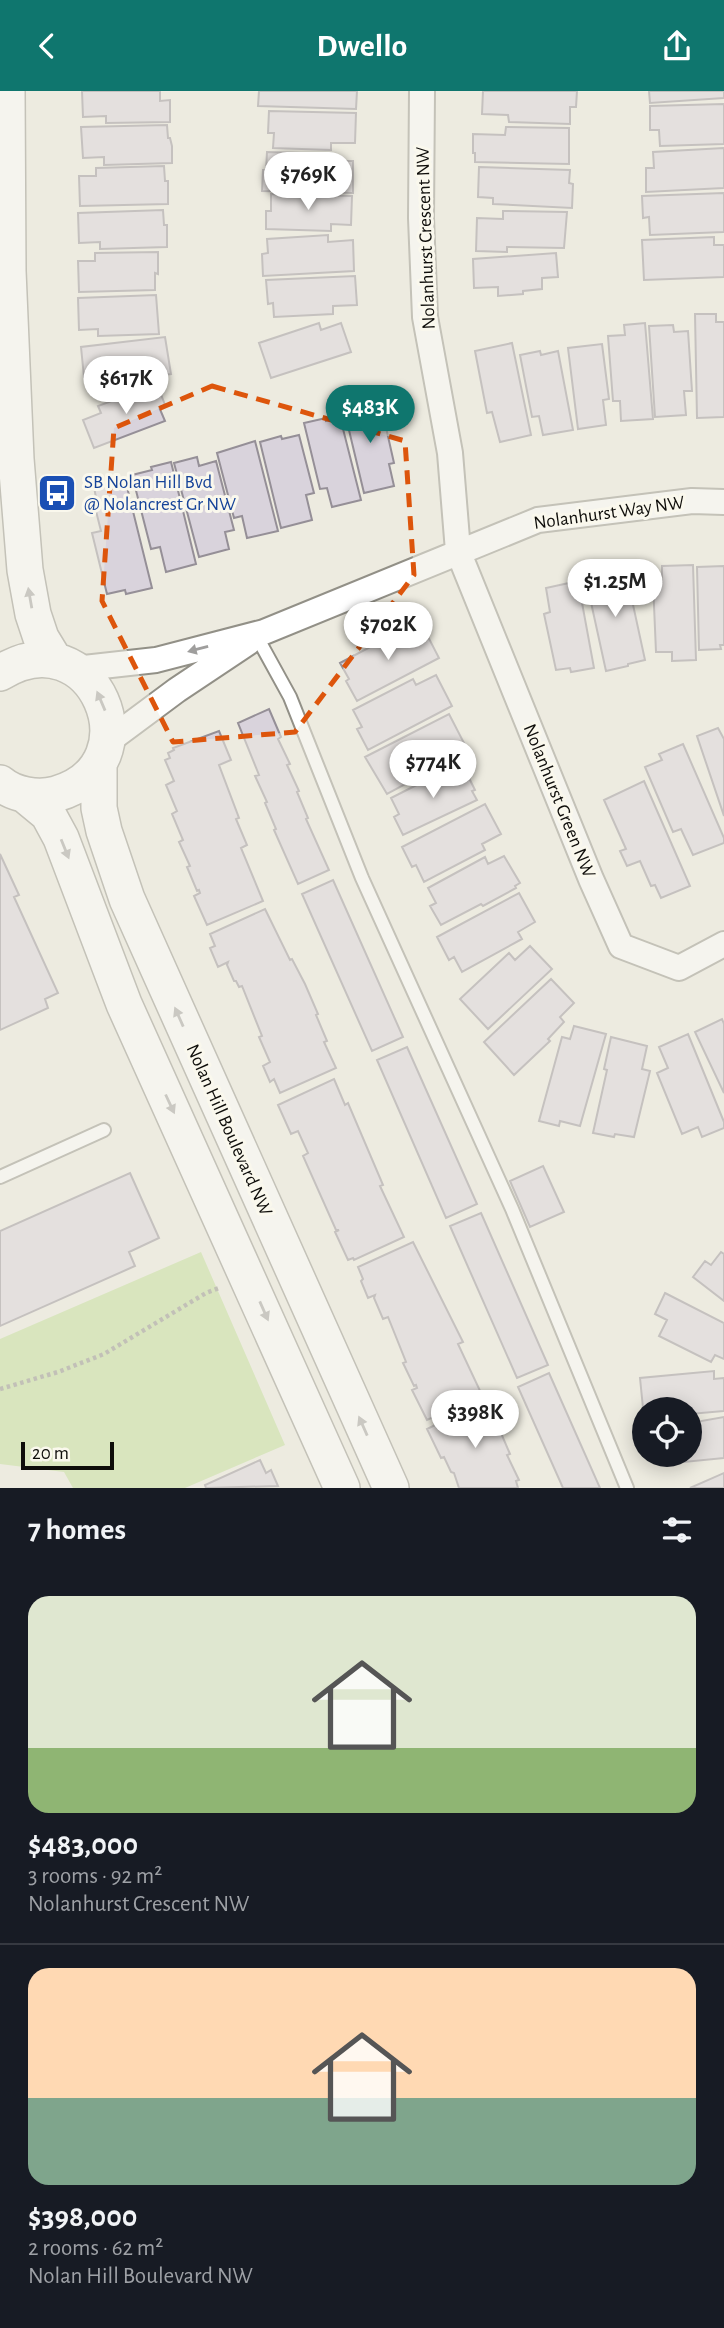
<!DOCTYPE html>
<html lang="en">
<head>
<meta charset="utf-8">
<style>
  :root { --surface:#171b24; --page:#20242c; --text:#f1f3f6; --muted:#9ea1a6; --line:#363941; --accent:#0f766e }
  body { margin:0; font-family:"Alegreya Sans",sans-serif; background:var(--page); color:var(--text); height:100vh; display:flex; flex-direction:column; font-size:26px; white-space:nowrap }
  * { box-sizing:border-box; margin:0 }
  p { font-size:23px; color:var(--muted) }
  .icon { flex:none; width:38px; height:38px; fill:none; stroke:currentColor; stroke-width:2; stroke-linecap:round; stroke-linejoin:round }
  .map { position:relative; height:1397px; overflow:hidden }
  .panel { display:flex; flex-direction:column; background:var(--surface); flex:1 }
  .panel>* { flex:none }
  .controls { position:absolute; left:632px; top:1306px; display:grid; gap:14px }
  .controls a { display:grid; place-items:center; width:70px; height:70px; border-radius:50%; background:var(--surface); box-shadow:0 4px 18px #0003; font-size:35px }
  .scale { position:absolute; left:21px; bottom:18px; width:93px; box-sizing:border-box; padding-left:7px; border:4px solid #0e0d0a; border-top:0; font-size:19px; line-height:24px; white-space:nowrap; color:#0e0d0a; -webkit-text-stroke:5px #faf8ed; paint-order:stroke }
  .price { position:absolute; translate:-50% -60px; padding:0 16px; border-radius:24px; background:#fff; color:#222; font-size:23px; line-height:46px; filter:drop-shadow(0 2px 4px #0008) }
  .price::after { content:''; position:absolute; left:50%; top:42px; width:21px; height:16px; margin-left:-10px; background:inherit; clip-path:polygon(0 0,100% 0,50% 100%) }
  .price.active { background:var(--accent); color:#fff }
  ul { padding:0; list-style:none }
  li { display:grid; align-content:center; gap:14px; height:371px; padding:0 28px }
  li+li { border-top:2px solid var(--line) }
  li span { display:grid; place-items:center; height:217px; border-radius:21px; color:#555 }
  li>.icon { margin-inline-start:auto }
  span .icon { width:126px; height:126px; fill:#fffc; stroke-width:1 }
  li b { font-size:30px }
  h2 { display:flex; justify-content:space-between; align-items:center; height:84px; padding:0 28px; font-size:30px }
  header { display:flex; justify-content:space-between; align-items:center; height:91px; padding:0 28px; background:var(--accent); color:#fff; font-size:32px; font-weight:700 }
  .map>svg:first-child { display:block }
  .green { fill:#c0de96 }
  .building { fill:#d9d3dc; stroke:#958f97; stroke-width:2 }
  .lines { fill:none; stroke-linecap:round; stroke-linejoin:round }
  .lane-casing { stroke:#929087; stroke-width:16 }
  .street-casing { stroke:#929087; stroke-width:28 }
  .secondary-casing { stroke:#929087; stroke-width:38 }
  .path { stroke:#8f8d86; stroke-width:4.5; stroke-dasharray:3.5 3.5; stroke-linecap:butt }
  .lane { stroke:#fff; stroke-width:12 }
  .street { stroke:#fff; stroke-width:24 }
  .secondary { stroke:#fff; stroke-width:35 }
  .oneway { fill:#9f9e9d }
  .marked { fill:none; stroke:#dd550c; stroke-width:5; stroke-dasharray:14 9; stroke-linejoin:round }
  .labels { text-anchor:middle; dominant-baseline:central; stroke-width:6; stroke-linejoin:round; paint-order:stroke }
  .street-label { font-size:19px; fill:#0e0d0a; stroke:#faf8ed }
  .transit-label { font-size:19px; fill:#164399; stroke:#faf8ed; text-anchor:start }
</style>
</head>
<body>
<header><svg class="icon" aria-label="back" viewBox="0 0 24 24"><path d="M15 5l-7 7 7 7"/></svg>Dwello<svg class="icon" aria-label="share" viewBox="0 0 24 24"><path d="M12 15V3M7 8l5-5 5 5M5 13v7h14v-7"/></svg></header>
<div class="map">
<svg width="724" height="1397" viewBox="0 0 724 1397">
  <rect width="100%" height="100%" fill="#edebe0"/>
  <path class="green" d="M201,1161l84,193 -100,43h-112l-9,-16 -64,-8v-125z"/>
  <path class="building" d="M82,0h78v10l10,-1v22l-64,1v-7l-23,1z
    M259,0h98l-1,18 -98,-3z
    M483,0h94l-1,16h-6v17l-61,-2 -1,-7 -26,-1z
    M649,0h75v7l-74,5z
    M724,13v40l-64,2 -1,-16h-9v-24z
    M269,20l87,2 -1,30h-24v7l-58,-2 1,-15h-6z
    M167,34l1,13h2l2,8v17l-68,2v-8l-21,1 -2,-31z
    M506,36l63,1v36l-94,-2v-9h-2v-19l32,1z
    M724,57v40l-78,4v-24h8l-1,-16z
    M267,61l67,2v7h19v32l-91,-2 1,-21h3z
    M164,75l1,15h3v23l-88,2 -1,-30h17v-8z
    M479,76l91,3 -1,13 4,1 -1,24 -79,-4v-6l-15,-1z
    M724,102v39l-74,3 -1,-18 -6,1 -1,-22z
    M271,103l81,2 -1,29 -20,-1v7l-65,-2v-18h5z
    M163,119l1,15h3v22l-67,2v-7l-21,1 -1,-30z
    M503,120l64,1 -3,36 -57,-1v5l-31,-1 1,-33 26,1z
    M328,144v7l25,-2 1,31 -91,5 -1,-22 6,-1 -1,-14z
    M714,146v8h10v32l-80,3 -2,-40z
    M158,161v22l-3,-1v17l-76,2 -1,-31h17v-8z
    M556,162l2,24 -16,1v11l-19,2v3l-25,2v-9l-24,1 -1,-29z
    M355,185l2,29 -24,1v8l-59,3 -1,-14 -5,1 -2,-24z
    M156,204l3,39 -61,2v-7l-19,1 -1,-32z
    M695,223h21v8h8v95l-27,1z
    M319,232l2,7 20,-7 10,29 -80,26 -12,-35z
    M645,232l8,96 -32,2 -1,-20h-7l-5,-65 17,-1 -1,-10z
    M673,234l1,7 14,-1 4,60h-8l2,24 -31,2 -6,-91z
    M165,246l6,37 -66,7 -1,-7 -20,3 -3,-30z
    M512,252l19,92 -31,7 -8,-30 -5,1 -12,-62z
    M602,253l7,55 -6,1 3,25 -28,4 -10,-81z
    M540,260l1,4 17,-4 15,79 -30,5 -4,-19 -7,1 -12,-62z
    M157,293l8,21 -6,2 6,14 -71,27 -11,-28 18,-7 -3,-7z
    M360,310l1,4 19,-4 14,62 -5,1 5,22 -30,7 -21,-88z
    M340,326l21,83 -29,7 -5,-19 -7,1 -16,-66 22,-5v3z
    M299,344l15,58 -8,2 6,25 -31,8 -21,-86 21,-6 1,3z
    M255,350l23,90 -31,7 -5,-22 -8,2 -17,-65z
    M197,366l2,9 17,-5 18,69 -9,2 4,17 -30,8 -25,-94z
    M171,371l25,102 -30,8 -6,-25 -9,2 -19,-74 20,-5 -1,-3z
    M125,388l27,109 -26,6 -1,-4 -18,4 -15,-61 9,-2 -7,-28h3l-3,-16z
    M693,474l3,95 -24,1v-9h-16l-3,-70h9v-16z
    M724,475v79h-4l1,4 -22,1 -2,-83z
    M619,477l2,11 6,-2 18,83 -17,4v2l-22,5 -21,-96z
    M578,490l16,87 -23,4 -1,-4 -14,2 -12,-56 6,-2 -4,-24z
    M423,536l16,31 -82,43 -11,-20 3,-2 -9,-16 62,-33 4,7z
    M436,584l16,31 -84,44 -11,-21 5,-2 -9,-17 60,-31 3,6z
    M269,618l12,28 -3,2 12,25 -3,1 12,26 -2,1 11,26 -2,1 23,51 -31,14 -24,-54 2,-1 -11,-26 2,-1 -12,-26 4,-1 -21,-52z
    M449,623l16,31 -16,8 3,6 -65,35 -22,-37z
    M718,637l6,11v77l-27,-80z
    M219,640l12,29 -12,5 20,53 -3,1 11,26 -6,3 22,53 -56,24 -13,-29 6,-3 -1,-3 -2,1 -10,-24 3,-1 -11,-24 4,-2 -11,-26 5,-3 -11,-26 8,-4 -9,-21 5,-2 -2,-5 6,-3 -1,-2z
    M683,653l41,94v5l-31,12 -12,-26 -8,3 -28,-65 17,-7 -3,-6z
    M464,677l11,22 -3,1 5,9 -74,35 -9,-18 5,-3 -8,-16 57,-29 2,6z
    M644,690l46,105 -29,12 -6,-13 -4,1 -11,-25 -13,5 -7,-15 6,-2 -22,-49z
    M485,713l16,30 -19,10 3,6 -61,32 -8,-17 -4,2 -10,-20z
    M0,763l19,41 -5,2 44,96 -13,6 3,9 -48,22z
    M504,765l16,27 -5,3 1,2 -33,18 -2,-2 -40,21 -11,-19 6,-3 -8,-15 57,-31 3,7z
    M333,789l70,157 -31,14 -70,-157z
    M519,802l16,29 -17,10 4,7 -60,33 -8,-15 -5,3 -12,-23z
    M265,818l25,51 2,-1 13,25 13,30 -2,1 11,26 -3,1 12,26 -56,25 -6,-14 -4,3 -7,-16 7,-4 -11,-25 3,-1 -20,-50 -3,1 -3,-6h-2l-7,-16 1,-3 -10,5 -8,-19 5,-2 -5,-12z
    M530,855l22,23 -64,60 -28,-30 49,-46 6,7z
    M551,888l23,24 -14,14 4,5 -16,17 2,2 -36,34 -30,-33z
    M722,928l2,5v69l-29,-61z
    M574,935l32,8 -26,92 -20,-5 -1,5 -20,-5 23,-84 8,2z
    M688,943l36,88v6l-22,9 -4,-10 -16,7 -25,-61 11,-5 -9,-21z
    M611,946l36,9 -5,23 8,2 -16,66 -19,-3 -1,3 -21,-4 14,-63 -3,-1z
    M407,956l70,157 -31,14 -69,-158z
    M334,988l11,26 3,-2 35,82 -3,1 24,51 -50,23 -1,-2 -5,2 -13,-28 4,-2h-3l-33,-74 5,-3 -10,-22 -7,3 -13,-29z
    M543,1075l21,46 -34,15 -20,-46z
    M130,1082l29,65 -30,14 6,14 -135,60v-95z
    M481,1122l67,152 -31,13 -67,-152z
    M413,1151l50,100 -5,2 24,51 -55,25 -15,-30 5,-2 -1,-3 -2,1 -11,-23 3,-1 -18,-45 -5,2 -9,-21 1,-3 -7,3 -7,-17 2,-2 -5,-12z
    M721,1161l3,2v47l-31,-24 12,-16 6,4z
    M665,1202l59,30v36l-9,-4 -4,7 -52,-26 8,-16 -12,-6z
    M714,1280v8l10,-1v33l-34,3v-5h-46v9l-4,-40z
    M549,1282l51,115h-37l-45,-101z
    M482,1311l12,26 4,-2 12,28 -3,1 12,25 -3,1 2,7h-59l-5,-15 -3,-1 -7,-15 -3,1 -14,-29z
    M724,1326v41l-60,6 -1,-10h27v-31z
    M260,1369l6,13 5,-3 7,16 -72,2 -1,-3z
    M724,1382v15h-34z"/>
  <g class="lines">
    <g class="lane-casing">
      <path id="lane" d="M257,546l33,60 72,181 150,331 115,279
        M0,1086l104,-47"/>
    </g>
    <g class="street-casing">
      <path id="street" d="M422,0l-1,127 4,99 25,136 8,98 133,328 30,67 58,22 45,-24
        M75,578l81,-9 108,-28 274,-112 154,-19 32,1
        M107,651l70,-52 72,-48"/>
    </g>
    <g class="secondary-casing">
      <path id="secondary" d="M7,0l1,180 8,188 9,111 8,44 8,24 14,23
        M0,582c93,-59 158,92 56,121 -18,5 -42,1 -56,-11
        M99,672v45l5,23 23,68 264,589
        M25,704l23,19 13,24 63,166 218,484"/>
    </g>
    <path class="path" d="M0,1298l58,-17 46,-18 102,-61 13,-5"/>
    <use href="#lane" class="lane"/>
    <use href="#street" class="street"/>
    <use href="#secondary" class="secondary"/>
  </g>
  <defs><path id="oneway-solid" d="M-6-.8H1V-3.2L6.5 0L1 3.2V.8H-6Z" transform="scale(1.75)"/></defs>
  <g class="oneway">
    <use href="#oneway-solid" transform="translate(30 507) rotate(-100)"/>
    <use href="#oneway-solid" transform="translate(198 558) rotate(165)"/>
    <use href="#oneway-solid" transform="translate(101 610) rotate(-113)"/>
    <use href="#oneway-solid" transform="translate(65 758) rotate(68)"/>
    <use href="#oneway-solid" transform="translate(179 926) rotate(-114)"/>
    <use href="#oneway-solid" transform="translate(170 1013) rotate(65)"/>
    <use href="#oneway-solid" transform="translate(264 1220) rotate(66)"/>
    <use href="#oneway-solid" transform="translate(363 1335) rotate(-114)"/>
  </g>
  <path d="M0 0H724V1397H0ZM212,295l193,55 9,134 -119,157 -122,10 -71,-141 12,-173z" fill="#edebe0" fill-opacity=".55" fill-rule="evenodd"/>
  <path class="marked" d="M212,295l193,55 9,134 -119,157 -122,10 -71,-141 12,-173z"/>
  <defs>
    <g id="bus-square" transform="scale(2.0125)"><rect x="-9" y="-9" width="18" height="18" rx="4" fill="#1a4fb4" stroke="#faf8ed"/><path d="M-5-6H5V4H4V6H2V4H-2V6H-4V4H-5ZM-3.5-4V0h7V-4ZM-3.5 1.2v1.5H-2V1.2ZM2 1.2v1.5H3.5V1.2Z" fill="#fff"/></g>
  </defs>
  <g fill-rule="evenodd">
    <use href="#bus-square" x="57" y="402"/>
  </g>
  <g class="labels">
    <g class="street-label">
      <text transform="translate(426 147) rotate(-92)">Nolanhurst Crescent NW</text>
      <text transform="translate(609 422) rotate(-8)">Nolanhurst Way NW</text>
      <text transform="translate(559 710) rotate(68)">Nolanhurst Green NW</text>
      <text transform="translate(229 1039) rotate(66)">Nolan Hill Boulevard NW</text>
    </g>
    <g class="transit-label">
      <text x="84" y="391">SB Nolan Hill Bvd<tspan x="84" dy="22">@ Nolancrest Gr NW</tspan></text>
    </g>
  </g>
</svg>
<div class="controls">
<a><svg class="icon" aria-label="locate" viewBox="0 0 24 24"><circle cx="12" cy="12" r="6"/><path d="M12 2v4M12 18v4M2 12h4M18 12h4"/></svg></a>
</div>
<div class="scale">20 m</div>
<b class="price" style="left:308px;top:121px">$769K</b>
<b class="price" style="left:126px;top:325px">$617K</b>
<b class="price active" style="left:370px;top:354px">$483K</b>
<b class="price" style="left:615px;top:528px">$1.25M</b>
<b class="price" style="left:388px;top:571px">$702K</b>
<b class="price" style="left:433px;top:709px">$774K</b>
<b class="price" style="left:475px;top:1359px">$398K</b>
</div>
<section class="panel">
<h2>7 homes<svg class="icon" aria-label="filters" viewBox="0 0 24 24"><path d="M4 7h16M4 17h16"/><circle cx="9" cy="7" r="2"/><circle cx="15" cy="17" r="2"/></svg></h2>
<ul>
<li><span style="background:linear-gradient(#dfe7d0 70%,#8fb573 0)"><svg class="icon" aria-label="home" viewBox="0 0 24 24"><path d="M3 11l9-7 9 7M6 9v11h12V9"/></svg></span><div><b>$483,000</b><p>3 rooms · 92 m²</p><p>Nolanhurst Crescent NW</p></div></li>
<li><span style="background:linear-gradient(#ffd9b3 60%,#7fa58c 0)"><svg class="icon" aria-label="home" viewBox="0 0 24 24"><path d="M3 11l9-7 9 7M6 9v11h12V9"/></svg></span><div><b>$398,000</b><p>2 rooms · 62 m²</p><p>Nolan Hill Boulevard NW</p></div></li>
</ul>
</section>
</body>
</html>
